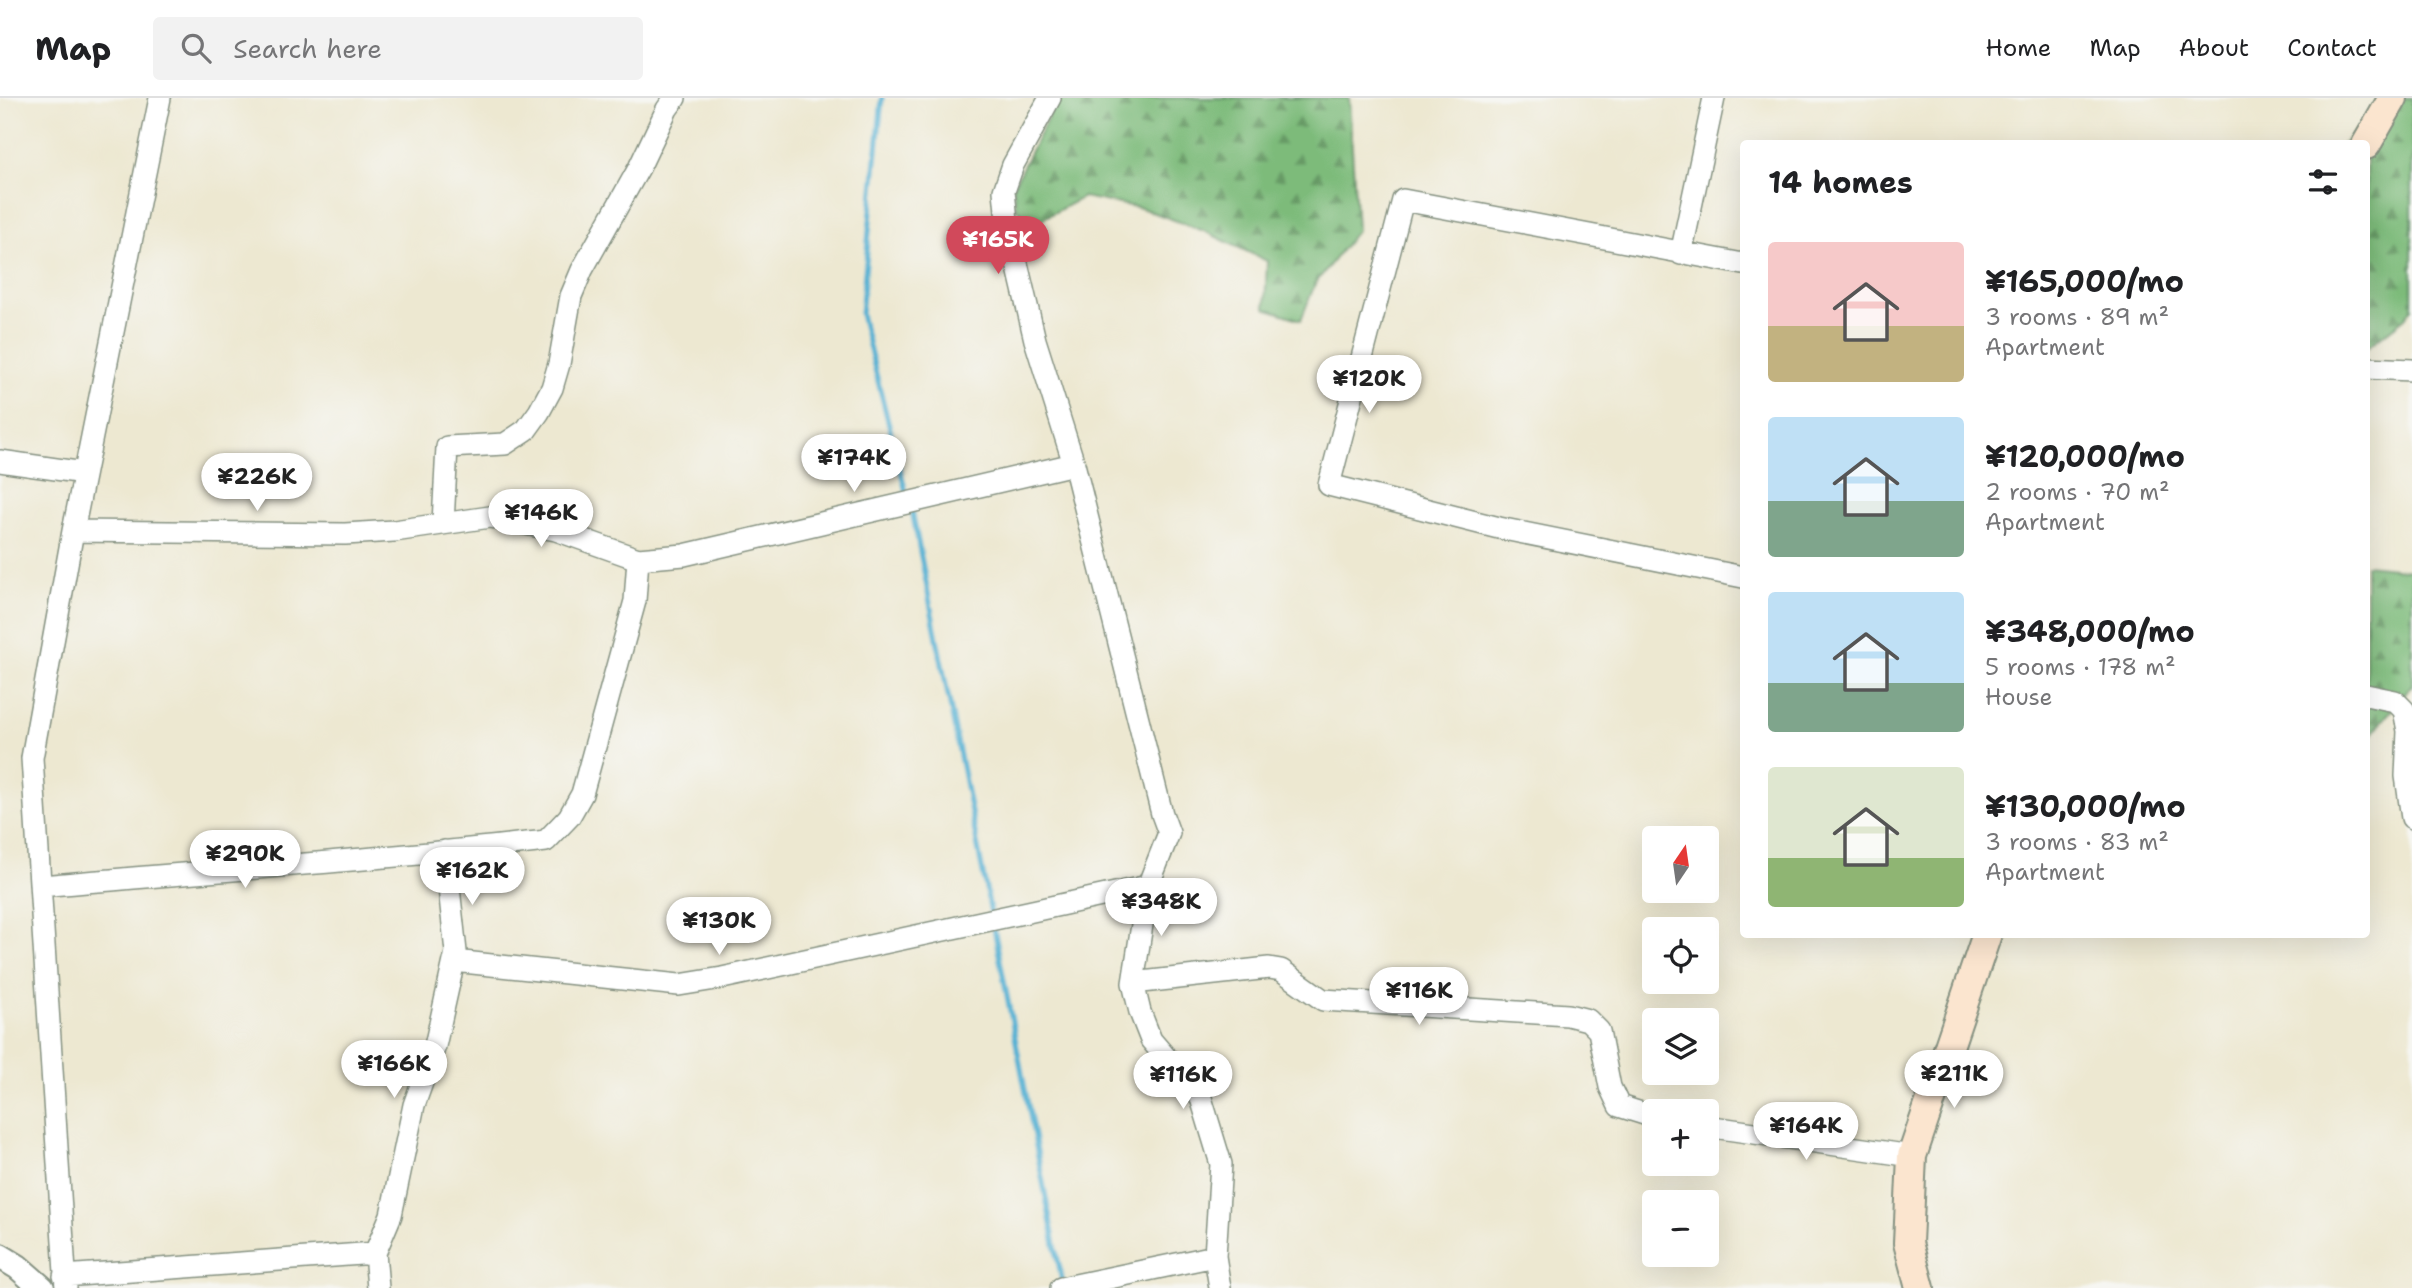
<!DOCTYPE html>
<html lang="en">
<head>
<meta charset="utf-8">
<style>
  :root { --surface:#fff; --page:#f2f2f2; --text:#202124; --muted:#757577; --line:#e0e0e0; --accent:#d1495b }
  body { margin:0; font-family:"Shantell Sans",sans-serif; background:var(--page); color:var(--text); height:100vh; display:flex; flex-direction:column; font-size:26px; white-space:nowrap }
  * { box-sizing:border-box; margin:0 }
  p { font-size:23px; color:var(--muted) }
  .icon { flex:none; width:38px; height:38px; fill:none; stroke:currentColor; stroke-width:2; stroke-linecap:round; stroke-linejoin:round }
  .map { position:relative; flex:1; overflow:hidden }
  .side { position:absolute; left:1740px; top:42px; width:630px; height:798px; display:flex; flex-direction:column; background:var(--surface); border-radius:7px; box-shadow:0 7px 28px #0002 }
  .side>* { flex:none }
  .needle { width:46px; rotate:13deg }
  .tools { position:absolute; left:1642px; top:728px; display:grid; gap:14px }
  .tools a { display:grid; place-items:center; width:77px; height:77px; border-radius:7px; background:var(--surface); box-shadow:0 7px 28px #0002; font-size:35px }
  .price { position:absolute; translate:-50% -60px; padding:0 16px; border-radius:24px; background:#fff; color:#222; font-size:23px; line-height:46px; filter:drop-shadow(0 2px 4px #0008) }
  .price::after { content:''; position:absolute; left:50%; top:42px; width:21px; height:16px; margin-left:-10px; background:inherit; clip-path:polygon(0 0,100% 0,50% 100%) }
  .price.on { background:var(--accent); color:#fff }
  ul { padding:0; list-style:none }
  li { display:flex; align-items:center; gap:21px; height:175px; padding:0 28px }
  li span { display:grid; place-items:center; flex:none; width:196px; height:140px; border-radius:7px; color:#555 }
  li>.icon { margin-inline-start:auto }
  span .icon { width:84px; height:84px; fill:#fffc; stroke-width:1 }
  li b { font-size:30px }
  h2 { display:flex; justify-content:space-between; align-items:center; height:84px; padding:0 28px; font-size:30px }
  header { display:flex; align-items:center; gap:42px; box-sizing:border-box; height:98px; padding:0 35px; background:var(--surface); border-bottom:2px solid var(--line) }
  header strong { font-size:33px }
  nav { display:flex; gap:38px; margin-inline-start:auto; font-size:24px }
  .search { width:490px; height:63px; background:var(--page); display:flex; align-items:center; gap:18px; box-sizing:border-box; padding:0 24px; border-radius:7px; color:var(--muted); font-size:26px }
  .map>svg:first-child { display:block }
  .forest { fill:url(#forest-firs); stroke:#4e7c57; stroke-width:2 }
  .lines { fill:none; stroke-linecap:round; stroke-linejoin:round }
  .stream { stroke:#55b1d3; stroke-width:5 }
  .minor-casing { stroke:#869282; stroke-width:24 }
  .tertiary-casing { stroke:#869282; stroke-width:28 }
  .secondary-casing { stroke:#869282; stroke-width:32 }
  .minor { stroke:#fff; stroke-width:21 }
  .tertiary { stroke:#fff; stroke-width:24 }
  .secondary { stroke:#fbe5cf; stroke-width:28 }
</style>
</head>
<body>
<header>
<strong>Map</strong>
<div class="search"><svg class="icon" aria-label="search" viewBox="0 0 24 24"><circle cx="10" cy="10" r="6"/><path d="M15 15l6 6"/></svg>Search here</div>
<nav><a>Home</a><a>Map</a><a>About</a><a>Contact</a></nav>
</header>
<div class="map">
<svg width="2412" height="1190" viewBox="0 0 2412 1190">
  <defs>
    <pattern id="forest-firs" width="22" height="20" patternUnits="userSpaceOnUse" patternTransform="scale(1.75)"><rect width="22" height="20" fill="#7dbb7a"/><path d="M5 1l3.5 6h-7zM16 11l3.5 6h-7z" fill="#669965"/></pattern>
  </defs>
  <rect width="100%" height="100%" fill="#f6f6f2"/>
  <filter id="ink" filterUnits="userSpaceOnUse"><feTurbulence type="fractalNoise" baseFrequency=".0143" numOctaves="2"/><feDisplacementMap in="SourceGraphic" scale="14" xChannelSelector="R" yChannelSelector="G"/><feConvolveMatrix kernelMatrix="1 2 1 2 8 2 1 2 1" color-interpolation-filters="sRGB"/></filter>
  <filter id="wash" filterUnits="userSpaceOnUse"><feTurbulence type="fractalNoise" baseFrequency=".00686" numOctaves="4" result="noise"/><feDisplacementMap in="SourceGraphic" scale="28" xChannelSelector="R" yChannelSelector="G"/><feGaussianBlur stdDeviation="1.57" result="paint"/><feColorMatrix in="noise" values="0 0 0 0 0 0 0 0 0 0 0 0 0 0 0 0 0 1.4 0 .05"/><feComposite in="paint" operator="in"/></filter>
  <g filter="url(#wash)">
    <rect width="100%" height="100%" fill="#ede8d1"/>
    <path class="forest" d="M1058,0h291l8,132 -42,54 -14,36 -36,-12 2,-47 -63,-30 -63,-23 -58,-11 -50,27 -17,-16 -3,-22z
      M2394,0h18v210l-7,10 -39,30v-204h-23l30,-30z
      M2366,467l46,5v115l-46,56z"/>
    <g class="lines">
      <path class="stream" d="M882,0l-21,216 46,182
        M912,413l79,403
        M993,825l69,358"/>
    </g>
  </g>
  <g filter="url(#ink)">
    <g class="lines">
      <g class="minor-casing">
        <path id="minor" d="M1050,0l-37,67 -9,26 3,30 28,119 39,124 88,350 7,19 -21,53 -15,97 7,29 11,28 50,58 20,66 -6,92 5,32
          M1681,156l33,-156
          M1743,166l-340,-64 -74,285 170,43 244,49
          M2366,270l46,2
          M0,363l84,12
          M443,425l4,-76 58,-3 21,-14 13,-18 13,-24 7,-24 12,-68 11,-26 57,-102 28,-59 8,-11
          M73,433l272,3 49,-3 96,-14 66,13 82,29 46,-4 390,-91
          M2366,597l29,6 9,9 4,21 -2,45 6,42
          M41,788c168,-15 337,-26 505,-45l23,-24 13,-23 53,-193 3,-42
          M454,863l225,24 43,-7 426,-92
          M1133,885l136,-15 12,2 42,30 245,15 20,5 11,11 11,56 9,19 35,11
          M1706,1028l206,30
          M64,1178l311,-23
          M66,1190l-34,-530 41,-227 87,-433
          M378,1190l-3,-35 16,-38 23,-110 21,-59 21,-94 -11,-101
          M1061,1190l154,-32"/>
      </g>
      <g class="tertiary-casing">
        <path id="tertiary" d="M0,1158l18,11 24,21"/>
      </g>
      <g class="secondary-casing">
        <path id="secondary" d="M2366,47l27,-47
          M1920,1190l-12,-45 4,-87 75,-222"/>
      </g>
      <use href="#minor" class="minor"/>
      <use href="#tertiary" class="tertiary"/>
      <use href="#secondary" class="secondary"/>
    </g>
  </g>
</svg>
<div class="tools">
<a><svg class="needle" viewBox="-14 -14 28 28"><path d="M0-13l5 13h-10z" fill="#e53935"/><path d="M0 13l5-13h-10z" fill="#757577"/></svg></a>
<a><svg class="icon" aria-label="locate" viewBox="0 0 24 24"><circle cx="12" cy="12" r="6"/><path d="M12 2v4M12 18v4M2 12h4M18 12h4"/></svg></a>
<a><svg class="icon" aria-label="layers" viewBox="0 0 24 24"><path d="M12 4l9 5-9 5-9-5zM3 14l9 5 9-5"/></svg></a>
<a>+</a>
<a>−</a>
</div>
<b class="price on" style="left:998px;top:178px">¥165K</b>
<b class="price" style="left:1369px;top:317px">¥120K</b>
<b class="price" style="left:854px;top:396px">¥174K</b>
<b class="price" style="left:257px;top:415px">¥226K</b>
<b class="price" style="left:541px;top:451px">¥146K</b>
<b class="price" style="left:245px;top:792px">¥290K</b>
<b class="price" style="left:472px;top:809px">¥162K</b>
<b class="price" style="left:1161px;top:840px">¥348K</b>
<b class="price" style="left:719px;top:859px">¥130K</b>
<b class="price" style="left:1419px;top:929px">¥116K</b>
<b class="price" style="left:394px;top:1002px">¥166K</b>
<b class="price" style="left:1954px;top:1012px">¥211K</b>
<b class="price" style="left:1183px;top:1013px">¥116K</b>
<b class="price" style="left:1806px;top:1064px">¥164K</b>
<section class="side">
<h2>14 homes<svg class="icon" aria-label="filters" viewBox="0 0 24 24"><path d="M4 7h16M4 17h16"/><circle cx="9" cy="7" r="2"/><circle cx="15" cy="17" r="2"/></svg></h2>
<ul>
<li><span style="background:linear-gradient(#f6c9c9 60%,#c2b280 0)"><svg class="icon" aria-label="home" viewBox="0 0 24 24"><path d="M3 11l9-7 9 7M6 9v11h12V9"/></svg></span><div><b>¥165,000/mo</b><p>3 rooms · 89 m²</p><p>Apartment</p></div></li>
<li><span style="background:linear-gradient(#bfe0f5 60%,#7fa58c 0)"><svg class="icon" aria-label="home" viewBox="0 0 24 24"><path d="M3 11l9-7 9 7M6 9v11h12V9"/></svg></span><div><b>¥120,000/mo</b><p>2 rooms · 70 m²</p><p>Apartment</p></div></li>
<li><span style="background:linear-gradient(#bfe0f5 65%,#7fa58c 0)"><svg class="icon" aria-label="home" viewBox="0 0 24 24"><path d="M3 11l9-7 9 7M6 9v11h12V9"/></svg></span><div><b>¥348,000/mo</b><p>5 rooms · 178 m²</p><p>House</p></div></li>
<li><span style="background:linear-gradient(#dfe7d0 65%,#8fb573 0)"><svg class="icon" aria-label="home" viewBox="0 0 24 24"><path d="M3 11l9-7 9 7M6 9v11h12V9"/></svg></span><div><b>¥130,000/mo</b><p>3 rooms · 83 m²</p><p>Apartment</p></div></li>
</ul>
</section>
</div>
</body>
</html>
